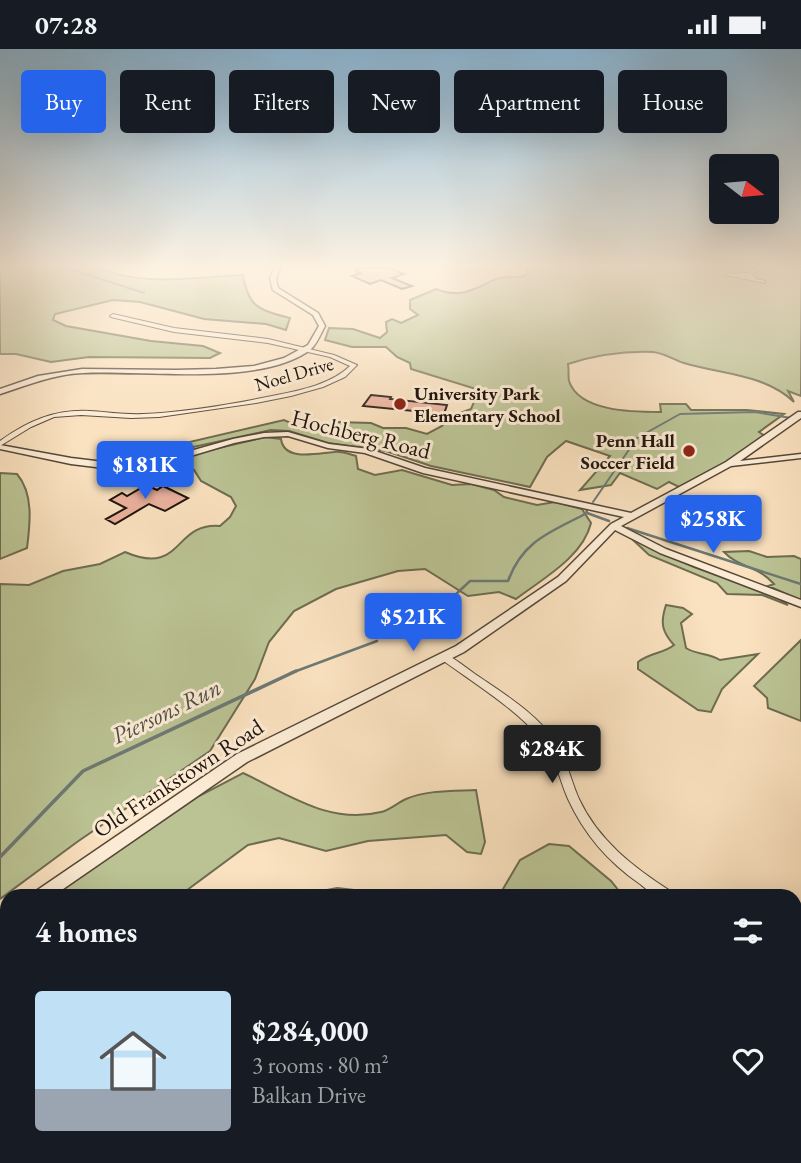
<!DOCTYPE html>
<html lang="en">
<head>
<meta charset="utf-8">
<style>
  :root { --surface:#171b24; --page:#20242c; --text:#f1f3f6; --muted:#9ea1a6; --accent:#2563eb }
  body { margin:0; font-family:"EB Garamond",serif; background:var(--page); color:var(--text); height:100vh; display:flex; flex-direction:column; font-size:26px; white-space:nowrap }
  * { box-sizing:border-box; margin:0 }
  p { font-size:23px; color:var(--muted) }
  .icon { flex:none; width:38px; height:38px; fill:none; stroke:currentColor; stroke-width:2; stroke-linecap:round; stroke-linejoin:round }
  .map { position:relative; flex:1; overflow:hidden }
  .details { position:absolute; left:0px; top:840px; width:802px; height:275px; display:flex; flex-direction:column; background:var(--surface); border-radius:21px 21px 0 0; box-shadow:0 7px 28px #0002 }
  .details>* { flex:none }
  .top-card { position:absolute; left:21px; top:21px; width:760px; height:63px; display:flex; gap:14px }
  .needle { width:46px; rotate:106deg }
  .controls { position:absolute; left:709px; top:105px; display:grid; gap:14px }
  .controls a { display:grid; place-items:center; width:70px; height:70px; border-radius:7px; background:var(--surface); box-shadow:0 7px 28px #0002; font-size:35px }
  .price { position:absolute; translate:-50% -60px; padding:0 16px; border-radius:7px; background:var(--accent); color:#fff; font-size:23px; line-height:46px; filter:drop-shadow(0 2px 4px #0008) }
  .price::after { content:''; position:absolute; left:50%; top:42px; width:21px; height:16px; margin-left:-10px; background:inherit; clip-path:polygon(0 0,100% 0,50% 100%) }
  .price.on { background:#222; color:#fff }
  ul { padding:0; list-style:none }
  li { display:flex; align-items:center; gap:21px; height:175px; padding:0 35px }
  li span { display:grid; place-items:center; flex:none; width:196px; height:140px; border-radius:7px; color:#555 }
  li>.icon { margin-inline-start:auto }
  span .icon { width:84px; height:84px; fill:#fffc; stroke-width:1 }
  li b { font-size:30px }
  h2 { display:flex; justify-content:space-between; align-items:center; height:84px; padding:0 35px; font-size:30px }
  .tag { padding:0 24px; border-radius:7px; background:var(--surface); box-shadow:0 7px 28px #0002; font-size:24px; line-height:63px }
  .tag.on { background:var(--accent); color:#fff }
  .status { display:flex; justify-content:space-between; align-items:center; height:49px; padding:0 35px; background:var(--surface); direction:ltr }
  .status svg { height:19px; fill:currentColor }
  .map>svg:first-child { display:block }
  .green { fill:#bbc394; stroke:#6e6c50; stroke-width:2 }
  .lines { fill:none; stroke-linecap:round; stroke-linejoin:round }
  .stream-far2 { stroke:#6d7974; stroke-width:2 }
  .stream-far1 { stroke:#6d7974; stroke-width:2.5 }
  .stream { stroke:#6d7974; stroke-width:3.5 }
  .building { fill:#ebb19d; stroke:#20140c; stroke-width:2 }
  .minor-casing { stroke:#564739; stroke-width:2 }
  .tertiary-casing { stroke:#564739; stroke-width:3 }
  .minor { fill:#fcecd5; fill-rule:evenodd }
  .tertiary { fill:#fcecd5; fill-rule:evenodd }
  .poi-dot { fill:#8f2418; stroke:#fcecd5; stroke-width:2.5 }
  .labels { text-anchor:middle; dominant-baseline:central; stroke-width:6; stroke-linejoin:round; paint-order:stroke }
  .far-street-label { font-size:19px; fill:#20140c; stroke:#fcecd5 }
  .far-poi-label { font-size:19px; font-weight:bold; fill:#20140c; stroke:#fcecd5; text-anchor:start }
  .street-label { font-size:23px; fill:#20140c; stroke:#fcecd5 }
  .water-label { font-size:24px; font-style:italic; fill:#4d4f49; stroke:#fcecd5 }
</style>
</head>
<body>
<div class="status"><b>07:28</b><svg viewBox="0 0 49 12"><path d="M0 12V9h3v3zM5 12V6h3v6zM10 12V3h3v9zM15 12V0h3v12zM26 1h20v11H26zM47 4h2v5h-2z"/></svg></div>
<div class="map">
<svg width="801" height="1114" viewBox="0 0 801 1114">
  <rect width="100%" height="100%" fill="#fae1bf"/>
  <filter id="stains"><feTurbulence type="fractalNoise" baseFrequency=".00286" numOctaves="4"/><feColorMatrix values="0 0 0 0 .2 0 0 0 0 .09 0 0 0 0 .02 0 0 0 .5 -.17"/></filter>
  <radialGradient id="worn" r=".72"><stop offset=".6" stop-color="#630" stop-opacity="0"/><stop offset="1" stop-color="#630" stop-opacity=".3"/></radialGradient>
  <path class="green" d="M0,219h103c34,19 102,9 140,7 5,33 17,35 47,43l-4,12 -20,-6 -62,-5 -64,-17 -27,-2 -58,14 -2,6 13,6 85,15 52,5 17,7 -10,5 -121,-1 -38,5 -35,-8h-16z
    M526,219h275v128l-13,-5 6,11c-29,-28 -74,-28 -110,-39 -10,-3 -20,-10 -31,-11 -28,-1 -57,3 -85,12 1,5 0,12 1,17 10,31 65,31 92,31l-1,-8h26l5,6h56l37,4 -25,18 6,4 -38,26 -48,25 -10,-5 -12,7 -37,-16 -9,12 -31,5 30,-34 -44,-15 -19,16 -17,30 -99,-21 -45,-15 -58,-8 -39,-12 -18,-1 -82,18 -4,-5 99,-23 16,7h28l10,-5 33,1 12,5h23l21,6 15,-8 7,-9 22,-8 6,-14 -4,-7 -62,-19 -1,-6 -13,-6 -11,-10h-34l-27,-7 4,-12 24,1 27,9 7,-6 -1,-10 6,-3 9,4 17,-8 -8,-6v-9l26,-11c24,10 39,0 60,-10 7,-3 21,-1 29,-3l3,-3z
    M265,388l16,2c3,23 37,14 53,13 7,-1 15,2 22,4l2,13 17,6 27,-5 50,15 19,-1 23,6 10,7 33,8 18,-3 27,7 9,14c-8,34 -49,56 -75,76l-17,-7 -31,4 -43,-27 -27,2 -62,18 -42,22 -25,31 -14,37 -45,72 -133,91 -77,57v-315l29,1 34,-14 37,-7 25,-12c58,25 48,-30 95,-26l10,-9 6,-11 -5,-9 -30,-16 -7,-11 -9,2 -12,-10 21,-8z
    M0,424l17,1c17,20 13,50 10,74l-27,11z
    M632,490l62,28 82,29 12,9 -26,-10 -35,-1 -10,-11 -68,-28z
    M749,502l18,6 27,-1 7,3v41l-33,-14 6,-2c-17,-19 -35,-16 -50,-32z
    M666,556l17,3 9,6 -11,9 5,25c11,7 23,5 34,12l38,-6 -36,35 -11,23 -13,-2 -60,-41v-7c13,-10 25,-8 36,-17 -12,-13 -14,-22 -8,-40z
    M801,591v81l-33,-13 -1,-10 -13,-12z
    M243,724c45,21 86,52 138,39 9,-2 16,-9 25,-13 20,-9 48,-8 70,-9l9,52 -4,12 -14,-2 -21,-17 -78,6 -42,10 -47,-13 -31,7 -69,51h-126l146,-100z
    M549,795l20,2 42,35 12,15h-119l-1,-7 17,-29z
    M337,839l43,5 23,-3 7,6h-113z
    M7,879v229h227l-2,6h-232v-229z
    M795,1010l6,3v101h-195l-11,-6h199z"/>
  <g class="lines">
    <path class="stream-far2" d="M57,219l16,2 71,23
      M593,453l44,-64 43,-24 75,-2 36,6"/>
    <path class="stream-far1" d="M587,464l22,8
      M627,479l174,56
      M400,579l54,-32 16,-15h38c15,-41 43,-49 79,-68l-1,-5
      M291,624l86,-32"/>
    <path class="stream" d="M0,808l83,-86 213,-100"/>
  </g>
  <path class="building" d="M356,219h34l14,6 -12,4 20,8 -10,3 -21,-9 -11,4 -18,-8 10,-3 -6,-1z
    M371,346l20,2 -1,2 57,6 -3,9 -81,-8z
    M146,436l11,5 6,-4 25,12 -23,13 -16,-7 -34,20 -9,-5 20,-11 -16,-8 12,-7 5,3z"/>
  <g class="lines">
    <g class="minor-casing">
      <path id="minor" d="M759,219h7l-14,6 4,5 9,2v2l-40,-8 2,-1 21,-1z
        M113,265l61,14 94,11 66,16 23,10 -12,12 -22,10 -32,9 -35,7 -97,14 -28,1 -50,-3 -27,2 -23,10 -31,19v-5c28,-20 55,-32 90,-30 18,1 35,4 53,3 45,-2 90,-10 134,-19 25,-5 54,-11 73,-29l-20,-9 -62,-14 -94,-11 -63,-15 -1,-1z
        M444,605c11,4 21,13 31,20 29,20 63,40 82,70 10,17 14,37 22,55 19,41 55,69 93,93l2,4c-5,0 -11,1 -16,0 -6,-2 -13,-8 -18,-12 -32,-22 -56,-50 -72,-85 -9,-20 -12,-42 -26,-59 -28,-33 -67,-56 -101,-81l-2,-2 2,-2z
        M794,888l7,2v12l-7,-2z"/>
    </g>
    <g class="tertiary-casing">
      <path id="tertiary" d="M274,219h6l-4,11 2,9 40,25 7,13c-4,7 -8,18 -14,23 -48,38 -168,21 -228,24 -29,1 -55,12 -83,21v-5l38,-13 44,-7 94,1 40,-1 38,-3 30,-8 24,-13 11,-19 -6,-11 -40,-25 -3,-11z
        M798,363h3v6l-61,43 61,-7v4l-70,8 -110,60 45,23 135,51v7l-141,-54 -45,-23 -49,51 -102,71 -217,110 -194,134h-19l2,-5 201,-137 219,-108 102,-69 53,-53 13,-7 -201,-44 -58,-20 -37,-5 -40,-12 -24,1 -30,6 -97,29 -66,-8 -71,-15v-4l71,13 66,8 96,-27 31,-6 24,-1 41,12 40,5 56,19 206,45 95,-51z
        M7,863v16l-7,3v-16z"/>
    </g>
    <use href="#minor" class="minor"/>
    <use href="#tertiary" class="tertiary"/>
  </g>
  <linearGradient id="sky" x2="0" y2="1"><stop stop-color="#8bb7d6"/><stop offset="0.58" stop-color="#fdf2e2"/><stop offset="1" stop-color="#fdf2e2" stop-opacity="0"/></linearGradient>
  <rect width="801" height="375" fill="url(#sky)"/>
  <g class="poi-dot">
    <circle cx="400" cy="355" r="7"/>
    <circle cx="689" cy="402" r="7"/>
  </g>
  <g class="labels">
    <g class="far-street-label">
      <text transform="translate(294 325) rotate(-16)">Noel Drive</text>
    </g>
    <g class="far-poi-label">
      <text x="414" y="344">University Park<tspan x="414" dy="22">Elementary School</tspan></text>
      <text x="675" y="391" text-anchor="end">Penn Hall<tspan x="675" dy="22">Soccer Field</tspan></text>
    </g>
    <g class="street-label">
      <text transform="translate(361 385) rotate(14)">Hochberg Road</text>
      <text transform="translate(178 729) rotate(-33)">Old Frankstown Road</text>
    </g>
    <g class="water-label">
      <text transform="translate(166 662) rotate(-26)">Piersons Run</text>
    </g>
  </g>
  <rect width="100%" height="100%" filter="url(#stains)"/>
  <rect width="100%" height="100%" fill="url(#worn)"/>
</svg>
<div class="controls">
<a><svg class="needle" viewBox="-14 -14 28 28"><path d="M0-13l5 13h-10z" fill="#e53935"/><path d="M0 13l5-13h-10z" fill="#9ea1a6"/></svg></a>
</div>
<b class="price" style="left:145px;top:452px">$181K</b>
<b class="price" style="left:713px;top:506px">$258K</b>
<b class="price" style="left:413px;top:604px">$521K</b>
<b class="price on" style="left:552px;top:736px">$284K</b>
<div class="top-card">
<a class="tag on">Buy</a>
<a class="tag">Rent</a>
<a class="tag">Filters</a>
<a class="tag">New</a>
<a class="tag">Apartment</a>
<a class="tag">House</a>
</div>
<section class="details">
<h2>4 homes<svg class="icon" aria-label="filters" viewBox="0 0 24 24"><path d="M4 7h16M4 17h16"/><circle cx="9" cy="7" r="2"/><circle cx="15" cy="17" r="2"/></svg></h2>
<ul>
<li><span style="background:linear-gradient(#bfe0f5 70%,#9aa5b1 0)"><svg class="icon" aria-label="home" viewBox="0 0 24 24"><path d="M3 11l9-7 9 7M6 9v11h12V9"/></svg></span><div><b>$284,000</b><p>3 rooms · 80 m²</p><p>Balkan Drive</p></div><svg class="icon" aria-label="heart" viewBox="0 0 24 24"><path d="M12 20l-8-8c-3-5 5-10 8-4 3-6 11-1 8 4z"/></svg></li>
</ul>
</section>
</div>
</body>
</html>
